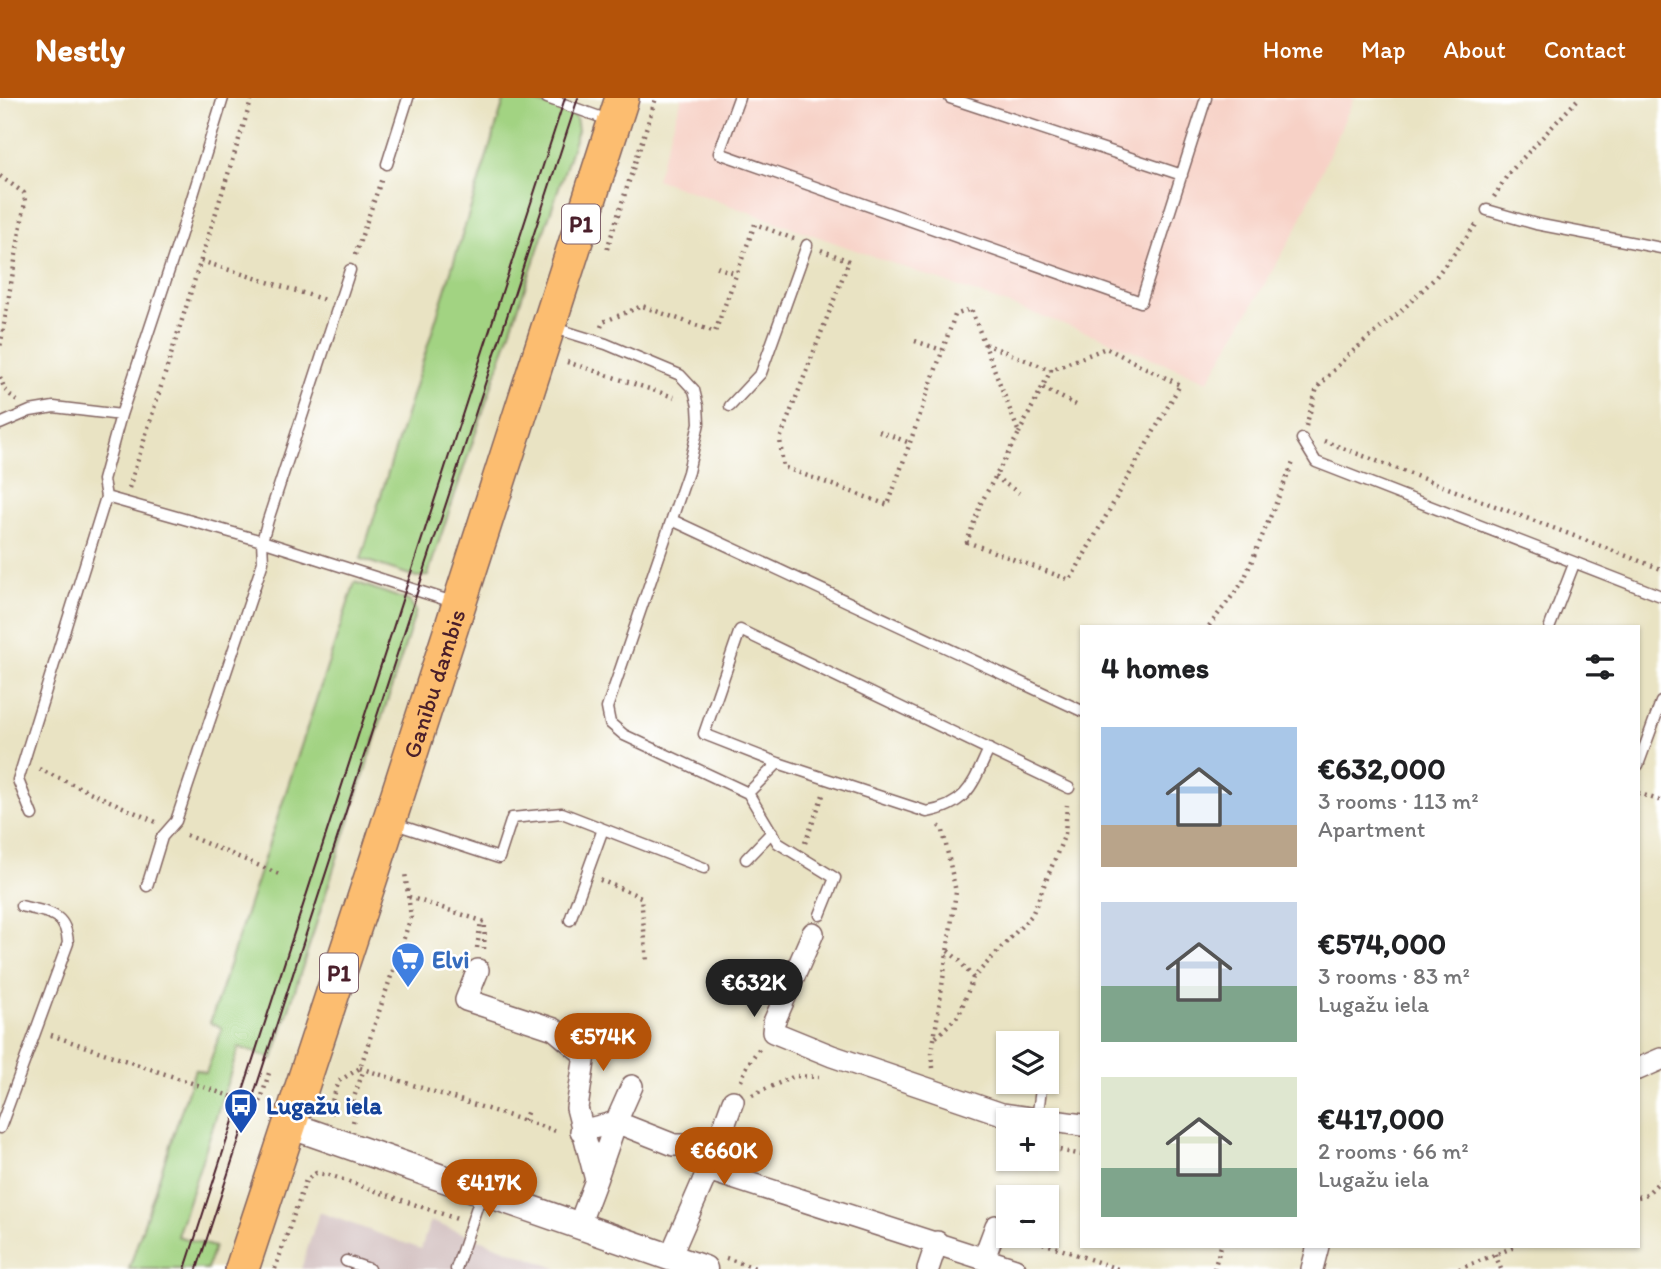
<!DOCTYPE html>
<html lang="en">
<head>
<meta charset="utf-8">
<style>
  :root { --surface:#fff; --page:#f2f2f2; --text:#202124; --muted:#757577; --accent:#b45309 }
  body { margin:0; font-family:Itim,sans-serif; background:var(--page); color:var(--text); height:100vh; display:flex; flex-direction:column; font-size:26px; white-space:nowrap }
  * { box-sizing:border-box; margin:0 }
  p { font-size:23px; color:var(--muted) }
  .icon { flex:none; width:38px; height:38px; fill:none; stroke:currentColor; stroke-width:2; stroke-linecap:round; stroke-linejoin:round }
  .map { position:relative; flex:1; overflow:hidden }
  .details { position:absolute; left:1080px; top:527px; width:560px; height:623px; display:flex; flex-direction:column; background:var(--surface); border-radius:0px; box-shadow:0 2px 5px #0004 }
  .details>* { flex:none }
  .controls { position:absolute; left:996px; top:933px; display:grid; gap:14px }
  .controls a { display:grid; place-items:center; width:63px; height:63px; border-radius:0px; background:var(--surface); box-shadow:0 2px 5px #0004; font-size:35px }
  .price { position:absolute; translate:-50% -60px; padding:0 16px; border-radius:24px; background:var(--accent); color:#fff; font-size:23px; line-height:46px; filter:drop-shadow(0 2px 4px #0008) }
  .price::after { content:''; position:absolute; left:50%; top:42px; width:21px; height:16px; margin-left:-10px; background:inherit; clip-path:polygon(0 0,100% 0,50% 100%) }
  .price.selected { background:#222; color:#fff }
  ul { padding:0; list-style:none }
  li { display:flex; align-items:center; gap:21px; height:175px; padding:0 21px }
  li span { display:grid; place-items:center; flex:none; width:196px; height:140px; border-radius:0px; color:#555 }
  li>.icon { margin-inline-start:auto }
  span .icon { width:84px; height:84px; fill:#fffc; stroke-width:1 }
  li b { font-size:30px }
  h2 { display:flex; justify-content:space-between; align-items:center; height:84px; padding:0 21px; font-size:30px }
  header { display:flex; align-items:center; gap:42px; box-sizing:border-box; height:98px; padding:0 35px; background:var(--accent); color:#fff }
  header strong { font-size:33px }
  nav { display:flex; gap:38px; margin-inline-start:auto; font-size:24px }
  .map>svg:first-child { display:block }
  .built { fill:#f7d1c6 }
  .industrial { fill:#d2bfbf }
  .green { fill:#a2d382; stroke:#767956; stroke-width:2 }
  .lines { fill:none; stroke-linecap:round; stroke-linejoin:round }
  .service-casing { stroke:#826460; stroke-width:13 }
  .minor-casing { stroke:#826460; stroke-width:24 }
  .tertiary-casing { stroke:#826460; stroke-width:29 }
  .primary-casing { stroke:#826460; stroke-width:36 }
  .path { stroke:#826460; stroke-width:4.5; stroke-dasharray:2 5; stroke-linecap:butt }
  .service { stroke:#fff; stroke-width:10 }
  .minor { stroke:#fff; stroke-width:21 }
  .tertiary { stroke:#fff; stroke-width:26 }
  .primary { stroke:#fcbd6f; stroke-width:33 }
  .tram { stroke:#4a1f2b; stroke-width:2 }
  .labels { text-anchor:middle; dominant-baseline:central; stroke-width:5; stroke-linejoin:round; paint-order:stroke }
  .shield { fill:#fff; stroke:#80626b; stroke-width:2 }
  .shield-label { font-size:23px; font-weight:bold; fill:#4a1f2b }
  .street-label { font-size:24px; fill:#4a1f2b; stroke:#fff }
  .shop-label { font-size:24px; font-weight:bold; fill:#366cbe; stroke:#fff; text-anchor:start }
  .transit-label { font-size:24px; font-weight:bold; fill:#164399; stroke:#fff; text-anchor:start }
</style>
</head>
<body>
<header>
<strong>Nestly</strong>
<nav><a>Home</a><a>Map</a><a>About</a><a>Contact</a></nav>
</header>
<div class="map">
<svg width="1661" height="1171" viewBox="0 0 1661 1171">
  <rect width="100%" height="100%" fill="#fff"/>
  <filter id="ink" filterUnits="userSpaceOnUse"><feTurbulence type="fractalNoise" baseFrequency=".0143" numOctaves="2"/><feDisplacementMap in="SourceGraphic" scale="14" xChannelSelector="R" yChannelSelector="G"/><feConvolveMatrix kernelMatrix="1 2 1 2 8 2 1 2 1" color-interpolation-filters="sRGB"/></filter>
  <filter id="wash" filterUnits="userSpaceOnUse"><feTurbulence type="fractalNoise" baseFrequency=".00686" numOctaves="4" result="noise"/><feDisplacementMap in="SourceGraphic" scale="28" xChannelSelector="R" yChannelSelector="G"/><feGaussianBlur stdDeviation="1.57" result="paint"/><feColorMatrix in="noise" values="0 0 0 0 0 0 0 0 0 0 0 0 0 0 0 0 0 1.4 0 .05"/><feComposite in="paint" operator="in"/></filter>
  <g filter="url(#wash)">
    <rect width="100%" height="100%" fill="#e9e3c3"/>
    <path class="built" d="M682,0h672l-59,134 -87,149 -106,-43 -446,-159z"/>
    <path class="industrial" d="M319,1114l102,37 9,-28 129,48h-258z"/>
    <path class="green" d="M505,0c24,0 49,9 71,19l2,14 -147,434 -3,11 -12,1 -55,-18z
      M355,484l54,19 7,10 -143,448 -34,-12 -62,189 37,11 -7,22h-78l66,-200 11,4 16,-45 -12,-5z"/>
  </g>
  <g filter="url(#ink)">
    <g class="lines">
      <g class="service-casing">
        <path id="service" d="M547,0l64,23
          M739,0l-20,55 422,149 65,-204
          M950,0l232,77
          M387,66l21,-66
          M1487,112l49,14 125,24
          M551,229l55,17 74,31 14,15 4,16 1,17 -11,49 -81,236 3,15 14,12 124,58 30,50 57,35 -15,37
          M730,308l31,-33 46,-128
          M121,317l59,-178 43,-139
          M0,326l30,-13 24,-4 67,8 -18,65 3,17 156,44 194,62
          M1302,341l14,23 345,134
          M672,422l410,191
          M1550,528l24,-62
          M989,651c-16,34 -21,56 -62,63l-149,-49 -74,-29 36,-104 329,158
          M1638,667l23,-63
          M748,695l30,-30
          M32,717l-14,-35 88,-283
          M392,725l107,35 13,-40 50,-5 142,55
          M746,761l26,-27
          M147,788l15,-49 14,-16 87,-259 -1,-21 6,-21 82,-250
          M570,822l33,-91
          M1037,1021l5,-37
          M0,1030l68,-185c-2,-32 -21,-30 -47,-37
          M346,1163l23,8
          M456,1171l26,-77"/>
      </g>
      <g class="minor-casing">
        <path id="minor" d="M813,835l-39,89 -1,10 59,24 170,58 43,6
          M478,872l-12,30 88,29 31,26 -8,53 19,72 -17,45
          M1638,971l23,-10
          M1046,1022l36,5
          M581,1033l35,-9 58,23h15l25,9
          M708,1072l307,99
          M596,1082l20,-58 16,-36
          M670,1159l38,-87 25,-69
          M984,1160l12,-32
          M928,1171l9,-27
          M1312,1171l6,-23"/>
      </g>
      <g class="tertiary-casing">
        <path id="tertiary" d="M289,1027l415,144"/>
      </g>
      <g class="primary-casing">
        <g id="primary">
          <path id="s1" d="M242,1171l132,-401 248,-770"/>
        </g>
      </g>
      <path class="path" d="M0,78l24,17 1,9 -25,146
        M1494,99l14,-23 71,-76
        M607,151l49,-151
        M821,152l28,11 -69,178 3,28 105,38 67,-190 16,-6 48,124 -38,70 -14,39 103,38 110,-195 -74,-37 -55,22
        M355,157l27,-77
        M201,163l124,39
        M717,169l19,7
        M601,229l2,-5 39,-16 73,26 40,-108 39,15
        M915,243l27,9
        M985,246l66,26 -32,63
        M567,264l107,35
        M0,279l5,13 12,11
        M1043,290l33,17
        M1306,328l11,-38 30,-32 53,-44 35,-34 43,-56
        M879,333l31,12
        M1324,343l337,128
        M995,379l24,16
        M129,390l123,-390
        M1209,528l34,-44 51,-122
        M39,671l117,53
        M1638,695l23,8
        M186,737l93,39
        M805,745l18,-48
        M600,782l41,17 6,65
        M409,799l76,25 -1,27
        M477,850l4,-27
        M948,853l12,10 13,17
        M51,937l208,71 10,-33
        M936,939l23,-22 14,-37 59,-63 33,-81 2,-29
        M360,970l199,64
        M933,970l-1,-15 24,-161 -13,-61 -4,-5
        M741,983l7,-17 11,-15
        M752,997l43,-19 24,1
        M334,1016l-3,-10 8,-23 21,-13 51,-151 -6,-44
        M524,1023l4,-11
        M353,1024l3,-11 -3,-11 11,-31
        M1046,1049l36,8
        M1638,1099l9,-3 14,-14
        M1023,1138l95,33
        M1495,1156l6,15
        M726,1160l32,11
        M275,1171l31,-89 10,-7 13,2 128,44
        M1214,1171l7,-23
        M1459,1171l58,-23"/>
      <use href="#service" class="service"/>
      <use href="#minor" class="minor"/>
      <use href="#tertiary" class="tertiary"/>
      <use href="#primary" class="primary"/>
      <path class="tram" d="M185,1171l380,-1171
        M197,1171l381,-1171"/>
    </g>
  </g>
  <defs>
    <g id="supermarket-pin" transform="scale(1.75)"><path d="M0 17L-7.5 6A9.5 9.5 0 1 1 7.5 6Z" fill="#3f7fe0" stroke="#fff"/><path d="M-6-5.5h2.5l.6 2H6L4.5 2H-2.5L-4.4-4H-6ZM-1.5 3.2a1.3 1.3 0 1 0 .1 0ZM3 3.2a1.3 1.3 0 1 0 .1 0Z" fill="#fff"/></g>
    <g id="bus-pin" transform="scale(1.75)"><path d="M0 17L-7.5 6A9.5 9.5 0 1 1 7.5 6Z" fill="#1a4fb4" stroke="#fff"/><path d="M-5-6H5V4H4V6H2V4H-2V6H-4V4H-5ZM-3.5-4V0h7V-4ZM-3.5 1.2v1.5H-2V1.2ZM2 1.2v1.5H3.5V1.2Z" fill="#fff"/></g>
  </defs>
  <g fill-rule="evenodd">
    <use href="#supermarket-pin" x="408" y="861"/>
    <use href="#bus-pin" x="241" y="1007"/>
  </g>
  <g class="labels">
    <g class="shield">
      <rect x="562" y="106.5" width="38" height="39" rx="5"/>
      <rect x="320" y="855.5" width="38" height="39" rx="5"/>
    </g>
    <g class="shield-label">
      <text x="581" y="126">P1</text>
      <text x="339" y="875">P1</text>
    </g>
    <g class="street-label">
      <text stroke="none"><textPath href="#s1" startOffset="616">Ganību dambis</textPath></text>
    </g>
    <g class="shop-label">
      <text x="432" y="861">Elvi</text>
    </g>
    <g class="transit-label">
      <text x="266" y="1007">Lugažu iela</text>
    </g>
  </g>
</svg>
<div class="controls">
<a><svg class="icon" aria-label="layers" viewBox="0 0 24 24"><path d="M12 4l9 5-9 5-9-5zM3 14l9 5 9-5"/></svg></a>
<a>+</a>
<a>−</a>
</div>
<b class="price selected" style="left:754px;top:921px">€632K</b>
<b class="price" style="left:603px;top:975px">€574K</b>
<b class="price" style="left:724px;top:1089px">€660K</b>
<b class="price" style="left:489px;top:1121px">€417K</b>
<section class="details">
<h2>4 homes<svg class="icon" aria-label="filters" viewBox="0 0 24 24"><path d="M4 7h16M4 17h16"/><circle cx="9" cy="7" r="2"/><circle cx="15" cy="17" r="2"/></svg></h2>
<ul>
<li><span style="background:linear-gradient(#a9c7e8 70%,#b9a48a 0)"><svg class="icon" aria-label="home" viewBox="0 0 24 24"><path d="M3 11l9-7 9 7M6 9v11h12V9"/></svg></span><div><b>€632,000</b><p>3 rooms · 113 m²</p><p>Apartment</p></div></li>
<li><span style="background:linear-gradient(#c9d6e8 60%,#7fa58c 0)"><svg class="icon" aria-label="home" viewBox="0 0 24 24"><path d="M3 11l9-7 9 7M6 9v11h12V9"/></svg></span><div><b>€574,000</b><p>3 rooms · 83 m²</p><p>Lugažu iela</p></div></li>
<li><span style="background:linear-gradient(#dfe7d0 65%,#7fa58c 0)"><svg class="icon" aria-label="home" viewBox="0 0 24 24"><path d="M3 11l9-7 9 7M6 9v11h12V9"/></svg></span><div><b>€417,000</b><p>2 rooms · 66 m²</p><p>Lugažu iela</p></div></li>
</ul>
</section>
</div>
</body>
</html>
